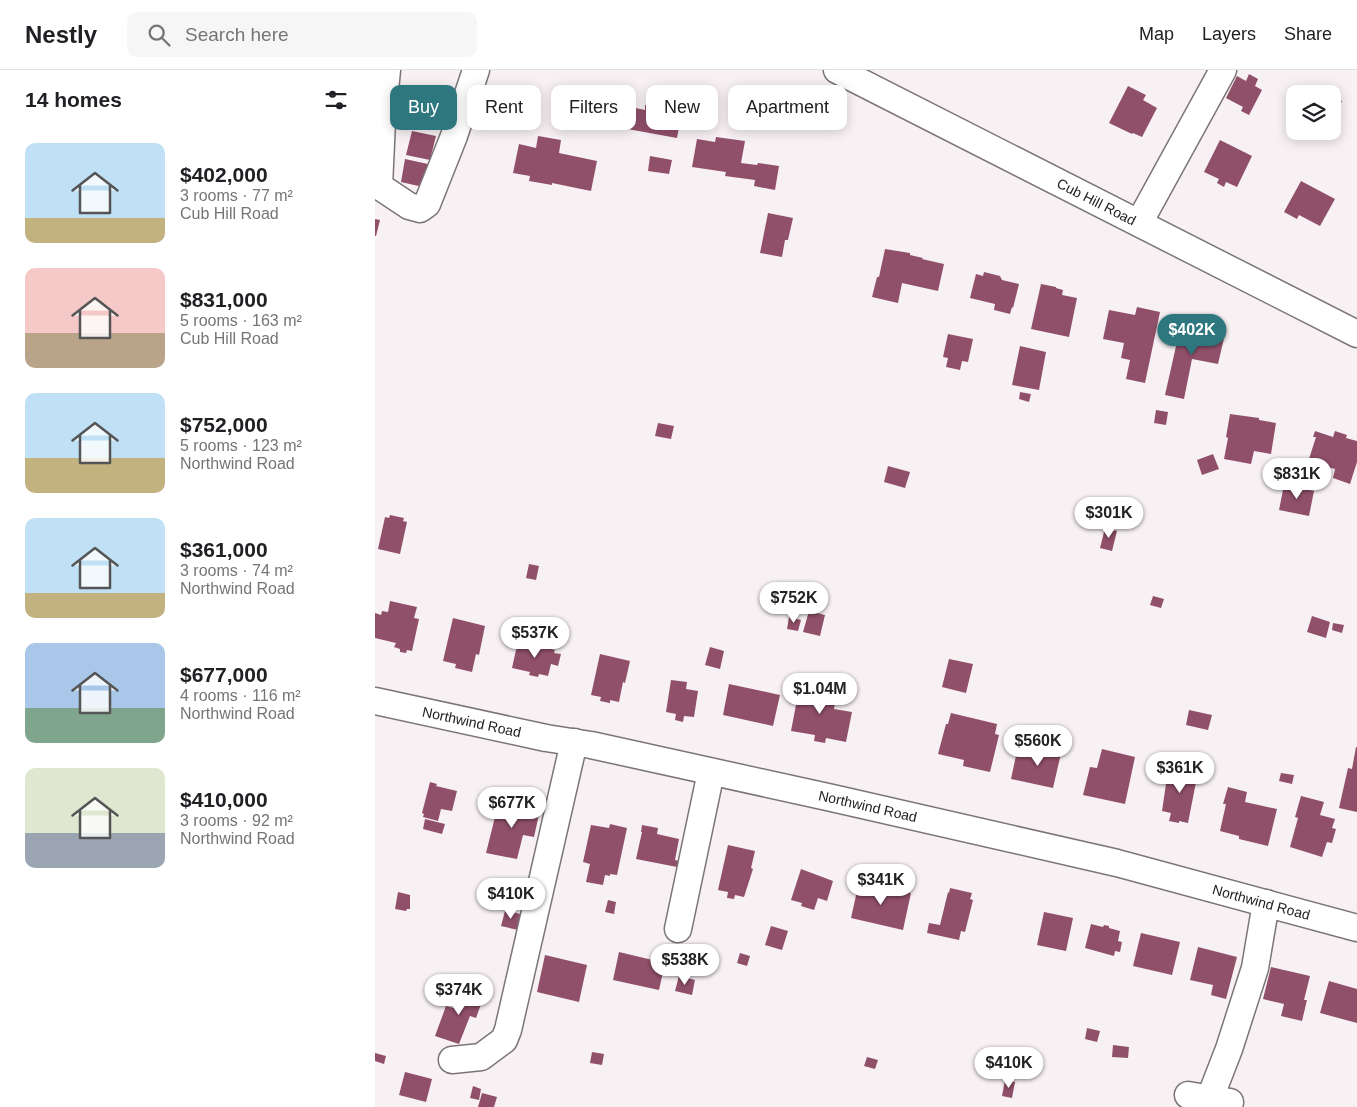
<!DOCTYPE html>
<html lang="en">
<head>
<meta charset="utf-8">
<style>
  :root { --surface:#fff; --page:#f6f6f6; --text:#202124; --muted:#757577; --line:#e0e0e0; --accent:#2e777e }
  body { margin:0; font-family:Arial,sans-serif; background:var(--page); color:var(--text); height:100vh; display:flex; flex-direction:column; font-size:19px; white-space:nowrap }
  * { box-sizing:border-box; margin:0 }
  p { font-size:16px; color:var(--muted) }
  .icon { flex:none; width:28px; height:28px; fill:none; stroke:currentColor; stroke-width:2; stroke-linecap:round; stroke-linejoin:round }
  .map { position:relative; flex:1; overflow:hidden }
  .sheet { display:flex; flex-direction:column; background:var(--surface); width:375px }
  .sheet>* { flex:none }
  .hud { position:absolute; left:15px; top:15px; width:475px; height:45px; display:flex; gap:10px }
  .tools { position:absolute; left:911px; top:15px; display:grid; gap:10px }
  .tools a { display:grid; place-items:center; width:55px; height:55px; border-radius:10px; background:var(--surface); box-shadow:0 2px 12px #0003; font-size:25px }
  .price { position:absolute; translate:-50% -42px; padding:0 11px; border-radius:18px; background:#fff; color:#222; font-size:16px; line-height:32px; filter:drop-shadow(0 1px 2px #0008) }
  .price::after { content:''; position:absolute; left:50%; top:30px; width:15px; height:11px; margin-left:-8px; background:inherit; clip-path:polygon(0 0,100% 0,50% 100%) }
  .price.selected { background:var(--accent); color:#fff }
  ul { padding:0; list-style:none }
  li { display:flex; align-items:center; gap:15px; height:125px; padding:0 25px }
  li span { display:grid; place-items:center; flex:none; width:140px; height:100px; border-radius:10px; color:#555 }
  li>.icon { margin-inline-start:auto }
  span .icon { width:60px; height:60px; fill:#fffc; stroke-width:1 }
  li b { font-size:21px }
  h2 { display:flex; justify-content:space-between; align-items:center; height:60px; padding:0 25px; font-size:21px }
  .tag { padding:0 18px; border-radius:10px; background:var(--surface); box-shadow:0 2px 12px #0003; font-size:18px; line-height:45px }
  .tag.selected { background:var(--accent); color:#fff }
  header { display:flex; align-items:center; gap:30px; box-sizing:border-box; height:70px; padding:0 25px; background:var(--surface); border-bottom:1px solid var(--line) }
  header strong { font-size:24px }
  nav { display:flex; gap:28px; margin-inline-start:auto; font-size:18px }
  .search { width:350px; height:45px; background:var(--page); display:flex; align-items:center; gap:12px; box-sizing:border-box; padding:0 18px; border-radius:10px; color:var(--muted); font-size:19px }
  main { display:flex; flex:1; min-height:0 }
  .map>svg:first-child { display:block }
  .building { fill:#91506a }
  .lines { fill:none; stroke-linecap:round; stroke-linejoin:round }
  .minor-casing { stroke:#7b7577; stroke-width:29 }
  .minor { stroke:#fff; stroke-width:26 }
  .labels { text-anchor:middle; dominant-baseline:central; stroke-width:5; stroke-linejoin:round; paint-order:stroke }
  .street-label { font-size:14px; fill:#222021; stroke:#fff }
</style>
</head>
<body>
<header>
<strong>Nestly</strong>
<div class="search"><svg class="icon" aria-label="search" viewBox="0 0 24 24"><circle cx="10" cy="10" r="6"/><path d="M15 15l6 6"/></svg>Search here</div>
<nav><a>Map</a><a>Layers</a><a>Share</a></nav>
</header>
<main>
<section class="sheet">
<h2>14 homes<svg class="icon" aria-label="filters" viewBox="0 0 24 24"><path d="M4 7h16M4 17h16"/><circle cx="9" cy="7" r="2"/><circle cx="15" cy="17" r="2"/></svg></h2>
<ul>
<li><span style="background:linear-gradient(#bfe0f5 75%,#c2b280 0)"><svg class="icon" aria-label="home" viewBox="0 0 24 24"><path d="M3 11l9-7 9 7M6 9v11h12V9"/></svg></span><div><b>$402,000</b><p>3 rooms · 77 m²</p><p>Cub Hill Road</p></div></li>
<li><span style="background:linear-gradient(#f6c9c9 65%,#b9a48a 0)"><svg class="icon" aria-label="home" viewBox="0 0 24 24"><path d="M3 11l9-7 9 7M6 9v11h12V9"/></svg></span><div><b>$831,000</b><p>5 rooms · 163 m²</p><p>Cub Hill Road</p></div></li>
<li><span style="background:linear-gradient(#bfe0f5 65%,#c2b280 0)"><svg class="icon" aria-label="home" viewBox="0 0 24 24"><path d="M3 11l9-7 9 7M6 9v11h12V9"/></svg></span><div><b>$752,000</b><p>5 rooms · 123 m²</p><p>Northwind Road</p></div></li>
<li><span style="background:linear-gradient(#bfe0f5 75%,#c2b280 0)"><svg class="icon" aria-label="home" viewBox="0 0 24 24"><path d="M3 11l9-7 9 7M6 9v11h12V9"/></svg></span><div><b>$361,000</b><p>3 rooms · 74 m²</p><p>Northwind Road</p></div></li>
<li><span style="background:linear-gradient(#a9c7e8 65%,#7fa58c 0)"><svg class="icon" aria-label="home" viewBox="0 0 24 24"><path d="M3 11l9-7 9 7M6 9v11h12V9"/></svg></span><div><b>$677,000</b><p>4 rooms · 116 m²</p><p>Northwind Road</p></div></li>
<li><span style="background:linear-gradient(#dfe7d0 65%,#9aa5b1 0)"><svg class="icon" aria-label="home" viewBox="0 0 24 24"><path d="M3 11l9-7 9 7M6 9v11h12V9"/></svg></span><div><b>$410,000</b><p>3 rooms · 92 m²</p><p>Northwind Road</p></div></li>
</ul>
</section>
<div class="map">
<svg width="982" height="1037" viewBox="0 0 982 1037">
  <rect width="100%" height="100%" fill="#f8f1f3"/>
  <path class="building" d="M874,4l9,5 -3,7 7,4 -13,25 -8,-4 2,-4 -17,-9 11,-22 9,5z
    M753,16l18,9 -3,5 14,8 -15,29 -9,-4 -1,1 -23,-11z
    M958,26l9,5 -9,18z
    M293,32l15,3 -6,33 -55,-10 4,-22 19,4v-5l22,4z
    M37,61l24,5 -6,24 -24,-5z
    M163,66l23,4 -2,13 38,8 -6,30 -39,-8v2l-23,-4 1,-5 -17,-3 6,-29 17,4z
    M341,67l29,4 -4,22 16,2 1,-2 21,3 -4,24 -21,-4 1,-6 -30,-4 1,-4 -34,-5 5,-28 18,3z
    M845,70l32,16 -15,31 -11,-5 -2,5 -7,-4 2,-4 -15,-7z
    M275,86l22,4 -3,14 -21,-3z
    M30,89l23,5 -5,23 -22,-5z
    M926,111l34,18 -15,27 -21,-11 -2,4 -13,-7z
    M393,143l25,5 -5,22h-3l-3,17 -22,-4z
    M0,149l5,1 -4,16h-1z
    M510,179l25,4v2l13,3 -1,1 22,5 -6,27 -36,-8 -4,20 -26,-6 5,-20h2z
    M609,202l16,4 2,4 17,4 -6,24 -1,-1 -2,7 -16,-4 1,-6 -25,-6 6,-24 7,2z
    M666,214l15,3v1l7,2 -1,5 15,3 -8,39 -38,-8z
    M762,237l23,5 -15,71 -19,-4 4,-19 -9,-2 3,-15 -21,-4 6,-29 26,5z
    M806,254l44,10 -7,30 -26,-5 -8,40 -19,-4z
    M573,264l25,5 -5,23 -6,-1 -2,9 -14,-3 2,-9 -5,-1z
    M645,276l26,6 -7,38 -27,-5z
    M645,322l11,2 -2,8 -10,-3z
    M781,340l12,2 -2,13 -12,-2z
    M855,344l29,4v2l17,3 -5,31 -17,-3 -3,13 -27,-5 4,-21 -2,-1z
    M283,353l16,3 -3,13 -16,-3z
    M940,361l18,6 2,-6 12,4 -1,3 11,3v21l-7,22 -17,-6 2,-9 -27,-7 8,-25h-3z
    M838,384l6,15 -17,6 -5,-15z
    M513,396l22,6 -5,16 -21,-6z
    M909,415l30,6 -5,25 -30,-6z
    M15,445l14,3 -1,3 4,1 -7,32 -22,-5 7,-32 4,1z
    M730,458l12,3 -5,20 -12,-3z
    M154,494l10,2 -3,14 -10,-2z
    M778,526l11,3 -3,9 -11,-3z
    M15,531l27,6 -3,11 5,1 -7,32 -5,-1 -1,3 -6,-1v-3l-6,-2 2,-4 -21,-5v-25l6,2 1,-4 6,1z
    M434,541l16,4 -5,21 -17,-4z
    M937,546l18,6 -4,16 -19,-6z
    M414,547l12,3 -3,11 -11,-2z
    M78,548l32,8 -6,29 -3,-1 -4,18 -17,-4 1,-4 -13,-3z
    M958,553l11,2 -2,8 -10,-3z
    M143,571l37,9 -1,3 7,1 -3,12 -7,-2 -3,12 -9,-2 -1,3 -9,-2 1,-3 -18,-4z
    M335,577l14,4 -4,18 -15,-4z
    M225,584l30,7 -5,22 -2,-1 -4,20 -9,-2v3l-10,-2 1,-4 -10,-2z
    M574,589l24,5 -7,29 -24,-6z
    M296,610l16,2 -1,7 12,2 -4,26 -10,-1 -1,6 -8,-2 1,-6 -10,-2z
    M354,614l51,11 -7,31 -50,-11z
    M425,614l37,7 -3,18 18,3 -6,30 -20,-4 -1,5 -11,-2 1,-6 -24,-4z
    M814,640l23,5 -4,15 -22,-5z
    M576,643l46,11 -2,10 4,1 -9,37 -27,-6 1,-6 -26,-6 8,-30h2z
    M667,675l20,4 -9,39 -42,-9 6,-28 22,5z
    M981,677h1v65l-18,-4 9,-40 4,1z
    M727,679l33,8 -10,47 -42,-9 7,-28 7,1z
    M799,689l12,2 -1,9 6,1 -1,4 7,2 -9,46 -9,-2v2l-10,-2 2,-8 -9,-2 4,-27h2l2,-8 9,1 1,-7 -8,-1z
    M906,703l13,2 -2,9 -13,-3z
    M55,712l7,2 -1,2 21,5 -5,20 -11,-2 -3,12 -15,-4 1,-3 -2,-1z
    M853,717l19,5 -2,10 32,7 -9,37 -29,-7v-3l-19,-5 6,-27h-3z
    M926,726l23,6 -4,13 15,4 -3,9 4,1 -4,14 -5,-1 -5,15 -32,-10 8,-29 -3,-1z
    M124,731l41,9 -6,27 -11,-2 -6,24 -31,-6z
    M50,749l20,5 -3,10 -19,-5z
    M235,754l17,4 -10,47 -7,-1v2l-5,-1 -2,10 -17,-3 4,-18 -7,-2 8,-37 18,3z
    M267,755l16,3 -1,6 22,5 -4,21 4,1 -2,6 -41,-8 6,-27h-1z
    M353,775l27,6 -4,17 2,1 -9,28 -9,-2 -1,4 -7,-1 1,-6 -10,-2z
    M426,799l32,12 -6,20 -9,-3 -4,12 -13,-4 1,-3 -11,-3z
    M484,812l52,11 -8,37 -52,-12z
    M575,818l22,5 -2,6 3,1 -8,32 -4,-1 -2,9 -32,-7 2,-10 11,2 8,-33 1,1z
    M23,822l12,3v14h-3l-1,2 -11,-2z
    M233,830l8,2 -2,12 -9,-2z
    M130,841l16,3 -3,16 -17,-4z
    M669,842l29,6 -7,33 -29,-6z
    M716,854l12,3 1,-2 5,1v2l11,3 -2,10 4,1 -2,10 -5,-1 -1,5 -29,-8z
    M396,856l17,5 -6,19 -17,-5z
    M766,863l39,9 -8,33 -39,-9z
    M823,877l39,10 -11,42 -15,-4 2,-10 -23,-5z
    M244,882l46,11 -6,27 -46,-10z
    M365,883l10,3 -3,10 -10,-3z
    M170,885l42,10 -8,37 -42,-10z
    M896,897l39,9 -6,24h3l-5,21 -21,-5 3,-12 -21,-5z
    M304,906l16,4 -3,15 -17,-4z
    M954,911l28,8v34l-37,-10z
    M86,917l23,9 -8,22 -6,-2 -11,28 -24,-8 11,-30 7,2z
    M712,958l13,3 -3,11 -12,-3z
    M738,975l16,2 -1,11 -16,-1z
    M217,982l12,2 -2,11 -12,-2z
    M0,983l11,3 -2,8 -9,-3z
    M492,987l11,3 -3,9 -11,-3z
    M30,1002l27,7 -6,23 -27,-7z
    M630,1010l10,2 -3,16 -10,-2z
    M98,1016l8,3 -2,11 -9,-2z
    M107,1023l15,4 -3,10h-16z"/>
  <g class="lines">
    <g class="minor-casing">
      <g id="minor">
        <path d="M12,0l-5,51 -3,65 30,20 11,3 7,-5 27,-68 22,-66"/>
        <path id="s1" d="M462,0l520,264"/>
        <path d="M764,153l84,-153"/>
        <path id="s2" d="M0,631l171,37 45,7 241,53 285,65 240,65"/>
        <path d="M303,859l33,-157"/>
        <path d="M77,990l29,-3 23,-17 4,-10 66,-288"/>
        <path d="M813,1025l42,7"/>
        <path d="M835,1028l19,-49 26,-81 11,-65"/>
      </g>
    </g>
    <use href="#minor" class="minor"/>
  </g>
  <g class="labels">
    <g class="street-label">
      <text stroke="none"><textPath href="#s1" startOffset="291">Cub Hill Road</textPath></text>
      <text stroke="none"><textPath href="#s2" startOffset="99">Northwind Road</textPath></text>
      <text stroke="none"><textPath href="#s2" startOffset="504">Northwind Road</textPath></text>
      <text stroke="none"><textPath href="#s2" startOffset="909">Northwind Road</textPath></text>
    </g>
  </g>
</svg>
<div class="tools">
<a><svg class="icon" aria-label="layers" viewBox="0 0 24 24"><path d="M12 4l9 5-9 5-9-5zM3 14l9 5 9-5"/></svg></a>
</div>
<b class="price selected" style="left:817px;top:286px">$402K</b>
<b class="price" style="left:922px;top:430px">$831K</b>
<b class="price" style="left:734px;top:469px">$301K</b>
<b class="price" style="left:419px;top:554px">$752K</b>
<b class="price" style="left:160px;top:589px">$537K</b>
<b class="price" style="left:445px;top:645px">$1.04M</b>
<b class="price" style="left:663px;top:697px">$560K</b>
<b class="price" style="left:805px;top:724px">$361K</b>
<b class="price" style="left:137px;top:759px">$677K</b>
<b class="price" style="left:506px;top:836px">$341K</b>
<b class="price" style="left:136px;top:850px">$410K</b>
<b class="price" style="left:310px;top:916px">$538K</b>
<b class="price" style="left:84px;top:946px">$374K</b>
<b class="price" style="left:634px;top:1019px">$410K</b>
<div class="hud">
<a class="tag selected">Buy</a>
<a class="tag">Rent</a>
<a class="tag">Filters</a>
<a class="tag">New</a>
<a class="tag">Apartment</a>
</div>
</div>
</main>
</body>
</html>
